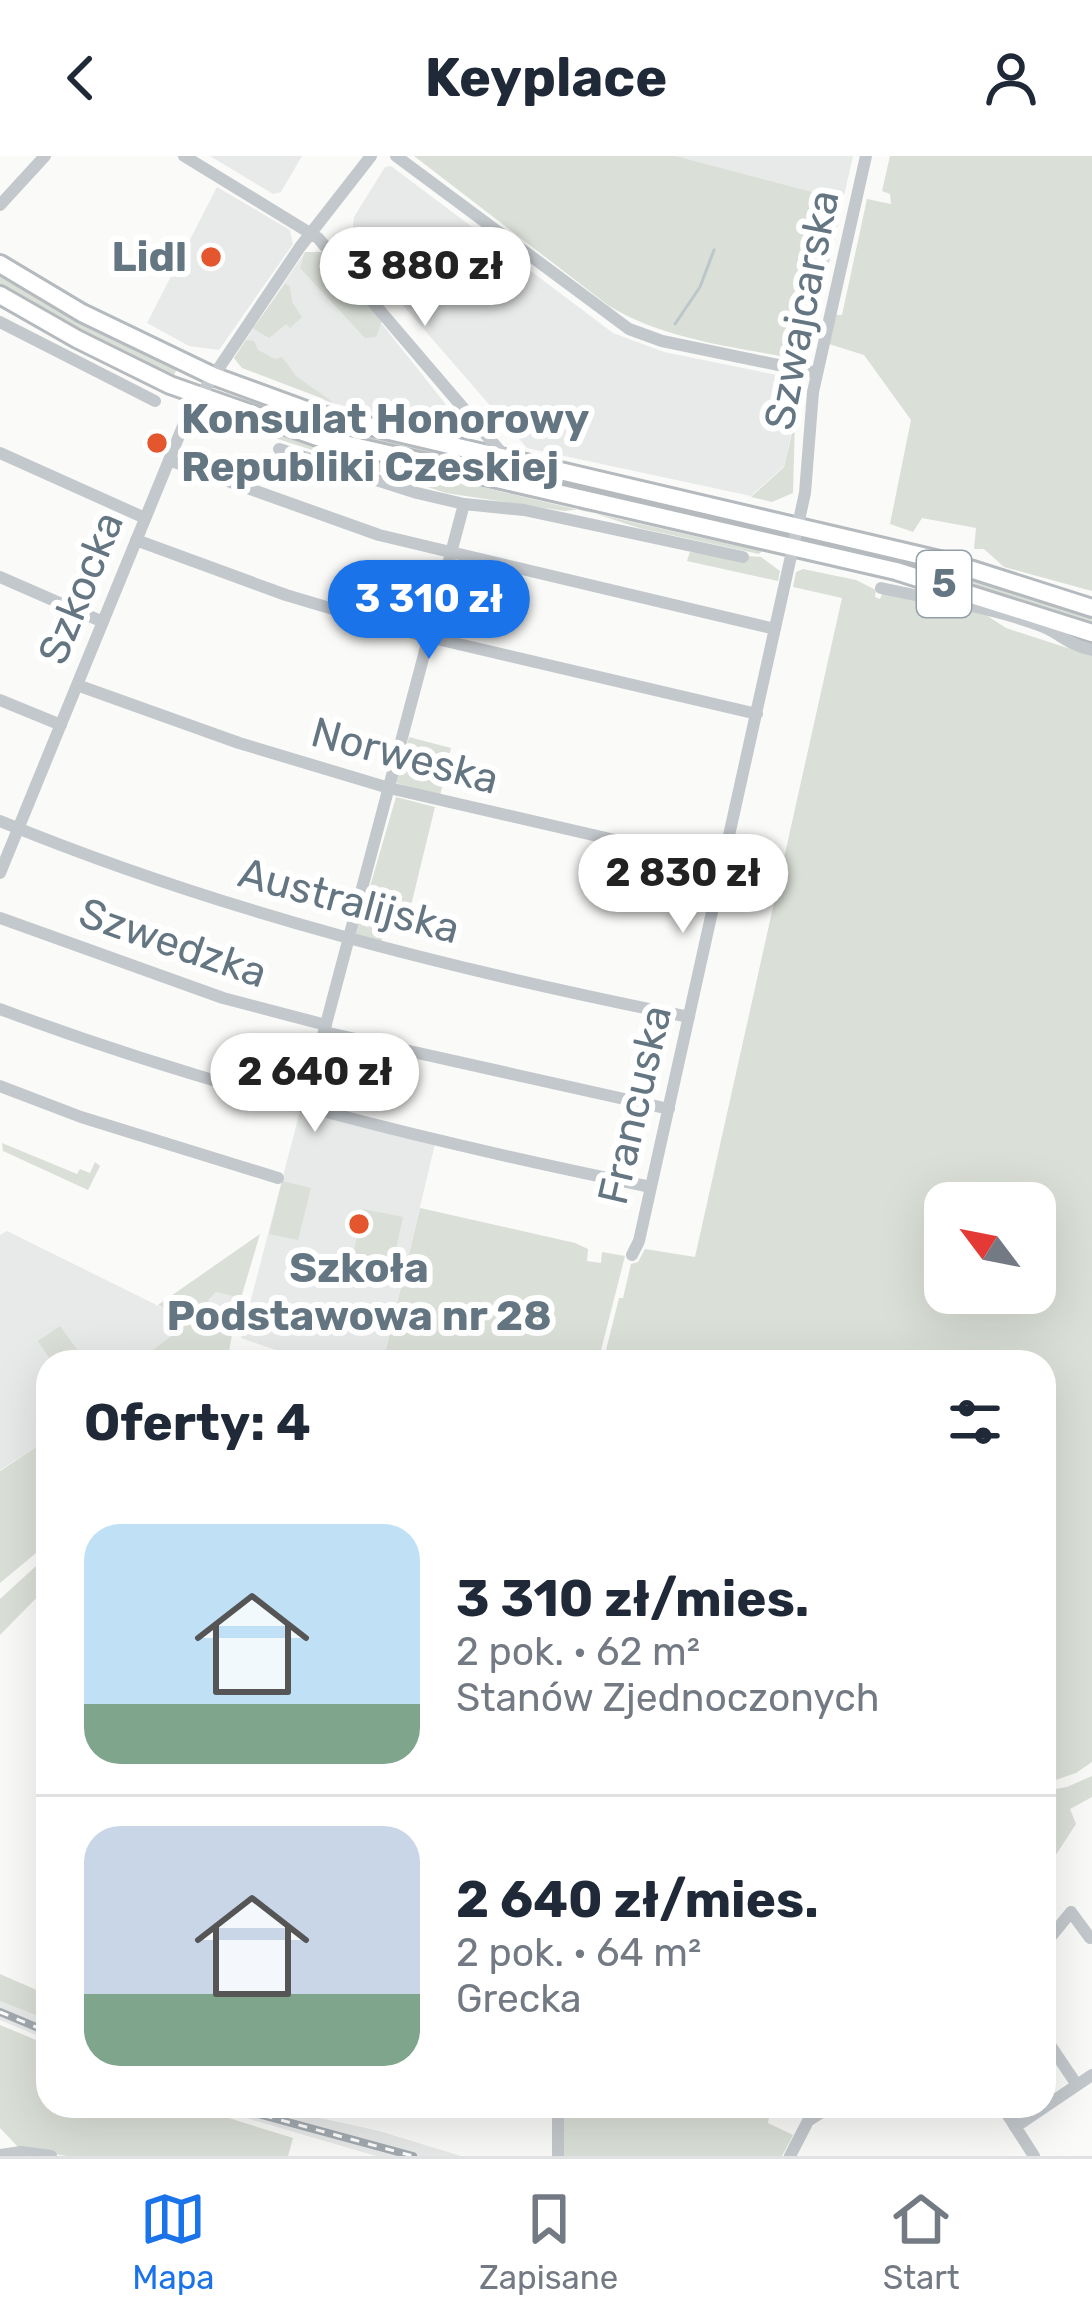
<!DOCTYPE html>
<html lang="pl">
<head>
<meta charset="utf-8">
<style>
  :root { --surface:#fff; --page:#f2f2f3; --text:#1f2937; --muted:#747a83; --line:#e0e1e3; --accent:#1a73e8 }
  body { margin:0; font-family:Rubik,sans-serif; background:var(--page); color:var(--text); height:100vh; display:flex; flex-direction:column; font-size:45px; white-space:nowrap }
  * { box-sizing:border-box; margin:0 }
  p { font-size:39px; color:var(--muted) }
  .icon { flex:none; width:66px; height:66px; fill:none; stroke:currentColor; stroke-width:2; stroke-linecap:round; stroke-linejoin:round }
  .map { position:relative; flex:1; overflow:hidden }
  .panel { position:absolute; left:36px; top:1194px; width:1020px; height:768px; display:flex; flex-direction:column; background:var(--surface); border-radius:36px; box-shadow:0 12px 48px #0002 }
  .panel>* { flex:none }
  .needle { width:78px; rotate:302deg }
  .buttons { position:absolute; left:924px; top:1026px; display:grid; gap:24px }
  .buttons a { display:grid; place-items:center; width:132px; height:132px; border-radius:24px; background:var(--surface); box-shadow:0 12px 48px #0002; font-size:60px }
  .price { position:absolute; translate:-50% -102px; padding:0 27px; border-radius:42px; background:#fff; color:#222; font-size:39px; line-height:78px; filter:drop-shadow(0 3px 6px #0008) }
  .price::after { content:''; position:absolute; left:50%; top:72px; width:36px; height:27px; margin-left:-18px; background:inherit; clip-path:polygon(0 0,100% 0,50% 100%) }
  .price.active { background:var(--accent); color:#fff }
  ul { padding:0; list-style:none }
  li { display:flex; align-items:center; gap:36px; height:300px; padding:0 48px }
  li+li { border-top:3px solid var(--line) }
  li span { display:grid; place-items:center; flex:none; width:336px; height:240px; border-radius:36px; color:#555 }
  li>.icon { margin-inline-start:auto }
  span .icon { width:144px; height:144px; fill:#fffc; stroke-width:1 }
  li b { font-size:51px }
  h2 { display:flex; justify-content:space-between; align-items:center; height:144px; padding:0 48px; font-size:51px }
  header { display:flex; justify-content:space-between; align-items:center; height:156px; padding:0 48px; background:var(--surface); font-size:54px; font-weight:700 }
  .tabs { display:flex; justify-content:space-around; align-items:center; height:168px; border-top:3px solid var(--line); background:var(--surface); font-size:33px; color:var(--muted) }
  .tabs a { display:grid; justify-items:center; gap:6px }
  .tabs .active { color:var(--accent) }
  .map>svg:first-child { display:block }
  .built { fill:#e8e9e9 }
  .green { fill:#dadfd7; fill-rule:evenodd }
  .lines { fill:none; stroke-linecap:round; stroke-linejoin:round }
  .stream { stroke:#bbc7cb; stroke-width:3 }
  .major-casing { stroke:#b5babe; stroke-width:22 }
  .minor { stroke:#c3c8cc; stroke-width:12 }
  .major { stroke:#fff; stroke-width:16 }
  .rail-casing { stroke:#a2aab0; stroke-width:8 }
  .rail { stroke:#fff; stroke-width:3; stroke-dasharray:9; stroke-linecap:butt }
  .poi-dot { fill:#e4572e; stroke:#fff; stroke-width:4.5 }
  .labels { text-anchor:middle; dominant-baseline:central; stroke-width:12; stroke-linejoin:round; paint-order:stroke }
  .shield { fill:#fff; stroke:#939fa8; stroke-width:3 }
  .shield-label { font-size:39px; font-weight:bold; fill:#657683 }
  .poi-label { font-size:42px; font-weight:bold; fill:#657683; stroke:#fff; text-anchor:end }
  .street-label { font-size:42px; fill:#657683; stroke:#fff }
</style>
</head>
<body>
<header><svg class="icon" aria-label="back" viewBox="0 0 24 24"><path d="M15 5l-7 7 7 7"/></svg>Keyplace<svg class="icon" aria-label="person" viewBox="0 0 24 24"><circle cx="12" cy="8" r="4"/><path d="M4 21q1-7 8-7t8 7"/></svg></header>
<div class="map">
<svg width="1092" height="2000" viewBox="0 0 1092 2000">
  <rect width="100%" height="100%" fill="#fafaf8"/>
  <path class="built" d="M210,0h92l-21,36 -8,2z
    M676,0h177l-10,44z
    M391,10l222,167 51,19 133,27 5,6 -18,81 -33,30 -224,-48 -133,-153 -42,-60 2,-18 31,-50z
    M217,31l73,43 3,14 -74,106 -30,-4 -42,-23z
    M305,96h20l149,188 -149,-39 -48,-34 -38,-17z
    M300,955l135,33 -52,218h-72l-70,-24z
    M7,1075l184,91 -54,40h-89v77l-48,31v-235z
    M216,1136l25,6 -8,31 -29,-9 5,-21z
    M0,1845l48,19v20l-48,-20z
    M205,1950h61l113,25 82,25h-85z"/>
  <path class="green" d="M414,0h262l167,44 -34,154 -7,6c-65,-13 -135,-19 -193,-54z
    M890,0h202v435l-88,-24 -20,-18h-10l2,-21 -54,-10 -9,14 -23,-8 21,-104 -47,-65 -35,-11 7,-29h6l25,-116 24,5 -1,-10 -8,-3z
    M305,96h20l57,69 -6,16 -11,1 -65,-70z
    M0,117l85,50 92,45 -3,8 -161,-80 -13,-8z
    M285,128l5,2 2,16 10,15 -12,11 -4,-4 -17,14 -16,-10z
    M246,184l8,1 4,9 17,9 7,-2 14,19 38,27 -92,-35 -8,-10z
    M237,241l116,37 416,90 -2,8 -333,-70 -200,-57z
    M795,264l-2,73 -21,9 -21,-5 33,-30z
    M225,266l47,16 14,-2c157,44 317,80 476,115l-3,3 -120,-26 -58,-19 -16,2 -119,-18z
    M826,384l174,44 92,30v13l-268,-79z
    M690,396l71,5 19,14 -2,10 -91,-20z
    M803,413l53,11 20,10 -1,7 5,2 3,-7 103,23 20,13 86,28v1106l-16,11 -29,10h-3v-421h-441l16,-64h4l8,-34 7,-2 7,-13 50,8 147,-659 -49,-11 3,-15zM945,1047h90v90h-90z
    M409,581l42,11 -11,48 -44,-13z
    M396,641l39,10 -30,123 -19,-4 -5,16 -25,-7z
    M2,987l75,31 3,-5 10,4 5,-11 5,4 -12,24 -85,-39z
    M282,1025l29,7 -13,52 -29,-6z
    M420,1052l155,35 13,6 -1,12 14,2 1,-11 23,4 -27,106h-215z
    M363,1053l40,8 -12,55 -40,-8z
    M260,1078l-19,64 -25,-6 -7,7 -4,21 28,9 -6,33h-90l53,-40 -32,-17z
    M60,1170l26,36h-34l-14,-21z
    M48,1283v104l-48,40v-112z
    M48,1399v31l-48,49v-36z
    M1092,1620v21l-22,12 6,15 -32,49v-82l23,-4z
    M0,1818l48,21v25l-48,-19z
    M0,1869l48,20v61h142l103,32 -5,18h-221l-48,-8 -19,-20z
    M561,1950h210l-3,17 25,12 -11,21h-221z"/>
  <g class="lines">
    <path class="stream" d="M675,168l25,-37 14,-37"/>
    <g class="major-casing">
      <path id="major" d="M0,108l82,49 131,63 104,38 631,148 144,46
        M0,139l77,44 93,46 153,54 573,132 196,62"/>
    </g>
    <path class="minor" d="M184,0l134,82 187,219
      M396,0l233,173 33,12 155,32
      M0,49l45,-49
      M0,166l155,79
      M279,293l138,44 47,11 60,6 219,47
      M0,297l145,65
      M169,304l210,75 396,94
      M136,384l150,55 134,40 337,79
      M0,421l103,45
      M881,432c53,12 109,18 160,38 21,8 25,18 51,24
      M77,529l162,58 150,45 334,77
      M0,544l61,25
      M0,665c222,91 454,149 689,196
      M0,717l188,-459 112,-167 71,-91
      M0,762l223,80 103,27
      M0,853c211,79 430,133 651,178
      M324,876l345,77
      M0,930l81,31 197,61
      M304,951l160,-603
      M632,1099l7,-14 166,-748 8,-101 53,-236
      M1044,1789l27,-33 19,26
      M1044,1880l33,49
      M1002,1950l32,50
      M1015,1971l77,-52
      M0,1999l21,-3 30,4
      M558,2000v-50
      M790,2000l18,-35 23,-15"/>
    <use href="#major" class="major"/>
    <g class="rail-casing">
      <path id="rail" d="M0,1856l48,20
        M229,1950l184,50"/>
    </g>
    <use href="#rail" class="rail"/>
  </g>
  <g class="poi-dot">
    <circle cx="211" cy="101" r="12"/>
    <circle cx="157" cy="287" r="12"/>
    <circle cx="359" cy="1068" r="12"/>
  </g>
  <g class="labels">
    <rect class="shield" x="917" y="395" width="54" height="66" rx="9"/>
    <g class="shield-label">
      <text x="944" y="428">5</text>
    </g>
    <g class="poi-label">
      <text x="187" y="101">Lidl</text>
      <text x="181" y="263" text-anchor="start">Konsulat Honorowy<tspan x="181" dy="48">Republiki Czeskiej</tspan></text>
      <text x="359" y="1112" text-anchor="middle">Szkoła<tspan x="359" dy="48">Podstawowa nr 28</tspan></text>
    </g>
    <g class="street-label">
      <text transform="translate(802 154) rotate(-79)">Szwajcarska</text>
      <text transform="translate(81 432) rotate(-68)">Szkocka</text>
      <text transform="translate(405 600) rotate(15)">Norweska</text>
      <text transform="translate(349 745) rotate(15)">Australijska</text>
      <text transform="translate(173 787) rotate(19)">Szwedzka</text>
      <text transform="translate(635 949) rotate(-77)">Francuska</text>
    </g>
  </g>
</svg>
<div class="buttons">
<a><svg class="needle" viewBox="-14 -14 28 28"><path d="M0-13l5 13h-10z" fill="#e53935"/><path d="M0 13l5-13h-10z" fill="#747a83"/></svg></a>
</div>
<b class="price" style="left:425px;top:173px">3 880 zł</b>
<b class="price active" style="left:429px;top:506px">3 310 zł</b>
<b class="price" style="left:683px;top:780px">2 830 zł</b>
<b class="price" style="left:315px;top:979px">2 640 zł</b>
<section class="panel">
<h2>Oferty: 4<svg class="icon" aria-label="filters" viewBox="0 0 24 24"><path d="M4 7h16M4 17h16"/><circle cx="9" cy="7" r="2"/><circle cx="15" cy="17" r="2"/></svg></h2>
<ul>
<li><span style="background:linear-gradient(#bfe0f5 75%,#7fa58c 0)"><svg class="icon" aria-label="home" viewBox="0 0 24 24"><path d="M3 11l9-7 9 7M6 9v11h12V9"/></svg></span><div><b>3 310 zł/mies.</b><p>2 pok. · 62 m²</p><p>Stanów Zjednoczonych</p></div></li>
<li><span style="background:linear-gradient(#c9d6e8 70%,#7fa58c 0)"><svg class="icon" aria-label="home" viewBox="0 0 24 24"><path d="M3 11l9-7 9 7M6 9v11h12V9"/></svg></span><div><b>2 640 zł/mies.</b><p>2 pok. · 64 m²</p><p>Grecka</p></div></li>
</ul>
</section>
</div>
<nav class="tabs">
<a class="active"><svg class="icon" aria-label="map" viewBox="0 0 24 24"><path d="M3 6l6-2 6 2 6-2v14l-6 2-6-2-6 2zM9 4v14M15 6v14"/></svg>Mapa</a>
<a><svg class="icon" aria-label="saved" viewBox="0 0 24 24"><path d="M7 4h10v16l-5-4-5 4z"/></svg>Zapisane</a>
<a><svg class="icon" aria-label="home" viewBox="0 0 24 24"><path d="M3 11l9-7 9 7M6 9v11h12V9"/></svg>Start</a>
</nav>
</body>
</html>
